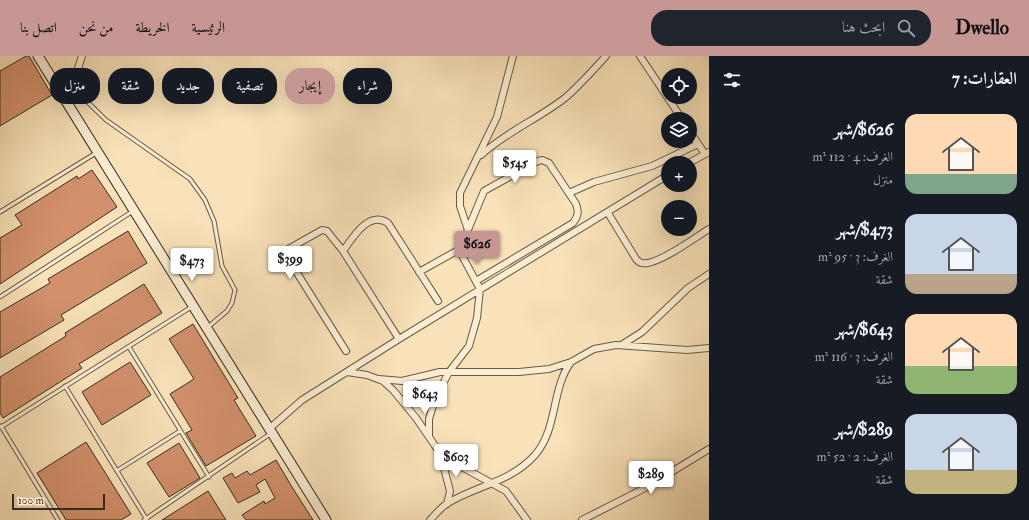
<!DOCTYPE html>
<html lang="ar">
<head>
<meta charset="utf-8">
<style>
  :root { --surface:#171b24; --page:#20242c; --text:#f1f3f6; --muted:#9ea1a6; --accent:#c59692 }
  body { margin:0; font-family:"IM FELL Double Pica",Amiri,serif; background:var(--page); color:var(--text); direction:rtl; height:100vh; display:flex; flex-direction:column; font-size:15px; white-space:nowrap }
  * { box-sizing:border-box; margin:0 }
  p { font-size:13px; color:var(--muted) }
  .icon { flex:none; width:22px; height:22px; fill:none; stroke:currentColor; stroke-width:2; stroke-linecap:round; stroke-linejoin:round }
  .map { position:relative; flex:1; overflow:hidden; direction:ltr }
  .sheet { display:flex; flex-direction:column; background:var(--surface); width:320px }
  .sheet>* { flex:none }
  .top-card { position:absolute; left:12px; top:12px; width:380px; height:36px; direction:rtl; display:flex; gap:8px }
  .buttons { position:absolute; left:661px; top:12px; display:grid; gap:8px }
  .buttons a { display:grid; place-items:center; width:36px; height:36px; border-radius:50%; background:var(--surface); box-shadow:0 4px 16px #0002; font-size:20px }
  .scale { position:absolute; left:12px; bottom:10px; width:93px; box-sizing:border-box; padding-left:4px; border:2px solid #362c20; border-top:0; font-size:11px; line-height:14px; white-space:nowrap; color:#362c20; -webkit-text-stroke:3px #fbecd2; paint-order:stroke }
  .price { position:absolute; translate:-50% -34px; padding:0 9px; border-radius:4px; background:#fff; color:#222; font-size:13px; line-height:26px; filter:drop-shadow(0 1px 2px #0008) }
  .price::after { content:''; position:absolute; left:50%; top:24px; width:12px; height:9px; margin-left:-6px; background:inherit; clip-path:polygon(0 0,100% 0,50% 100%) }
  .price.selected { background:var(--accent); color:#111 }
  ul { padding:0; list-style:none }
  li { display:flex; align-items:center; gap:12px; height:100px; padding:0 12px }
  li span { display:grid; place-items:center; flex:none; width:112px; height:80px; border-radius:12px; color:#555 }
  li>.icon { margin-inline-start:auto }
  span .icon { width:48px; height:48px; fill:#fffc; stroke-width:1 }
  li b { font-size:17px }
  h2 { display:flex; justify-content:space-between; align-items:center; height:48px; padding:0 12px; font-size:17px }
  .pill { padding:0 14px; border-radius:16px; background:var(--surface); box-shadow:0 4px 16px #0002; font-size:14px; line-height:36px }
  .pill.selected { background:var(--accent); color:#111 }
  header { display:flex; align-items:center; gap:24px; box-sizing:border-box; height:56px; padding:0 20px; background:var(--accent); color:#111 }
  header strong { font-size:19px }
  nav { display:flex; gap:22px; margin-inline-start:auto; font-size:14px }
  .search { width:280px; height:36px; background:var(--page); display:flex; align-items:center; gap:10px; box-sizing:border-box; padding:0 14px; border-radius:16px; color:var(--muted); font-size:15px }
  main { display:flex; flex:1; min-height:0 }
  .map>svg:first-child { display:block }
  .building { fill:#d2906c; stroke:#362c20 }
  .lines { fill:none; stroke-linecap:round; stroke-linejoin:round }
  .lane-casing { stroke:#675a46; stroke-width:5 }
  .street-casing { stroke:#675a46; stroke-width:8 }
  .secondary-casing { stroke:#362c20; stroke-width:11 }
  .lane { stroke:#fbecd2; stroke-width:3 }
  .street { stroke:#fbecd2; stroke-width:6 }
  .secondary { stroke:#fbecd2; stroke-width:9 }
</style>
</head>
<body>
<header>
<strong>Dwello</strong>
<div class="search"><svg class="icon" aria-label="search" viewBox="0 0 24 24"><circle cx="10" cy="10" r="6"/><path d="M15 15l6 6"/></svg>ابحث هنا</div>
<nav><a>الرئيسية</a><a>الخريطة</a><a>من نحن</a><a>اتصل بنا</a></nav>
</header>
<main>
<section class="sheet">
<h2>العقارات: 7<svg class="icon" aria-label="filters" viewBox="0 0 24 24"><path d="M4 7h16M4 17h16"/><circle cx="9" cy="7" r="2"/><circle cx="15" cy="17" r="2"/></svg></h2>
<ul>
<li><span style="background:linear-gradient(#ffd9b3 75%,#7fa58c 0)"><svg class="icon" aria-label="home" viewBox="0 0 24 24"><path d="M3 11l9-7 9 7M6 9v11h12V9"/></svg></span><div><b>$626/شهر</b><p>الغرف: 4 · 112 m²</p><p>منزل</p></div></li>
<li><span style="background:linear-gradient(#c9d6e8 75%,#b9a48a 0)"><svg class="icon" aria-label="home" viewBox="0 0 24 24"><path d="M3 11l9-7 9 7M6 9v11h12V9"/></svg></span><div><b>$473/شهر</b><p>الغرف: 3 · 95 m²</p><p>شقة</p></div></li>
<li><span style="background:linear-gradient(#ffd9b3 65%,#8fb573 0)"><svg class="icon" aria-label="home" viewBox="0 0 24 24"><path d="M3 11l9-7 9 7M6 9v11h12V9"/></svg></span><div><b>$643/شهر</b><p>الغرف: 3 · 116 m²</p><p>شقة</p></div></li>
<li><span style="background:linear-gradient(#c9d6e8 70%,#c2b280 0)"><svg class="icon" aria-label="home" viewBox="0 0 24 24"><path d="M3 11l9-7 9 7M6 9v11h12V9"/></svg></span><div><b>$289/شهر</b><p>الغرف: 2 · 52 m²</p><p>شقة</p></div></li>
</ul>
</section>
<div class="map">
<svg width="709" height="464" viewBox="0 0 709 464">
  <rect width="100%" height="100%" fill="#f9e2ba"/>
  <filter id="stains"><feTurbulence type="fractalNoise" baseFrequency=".005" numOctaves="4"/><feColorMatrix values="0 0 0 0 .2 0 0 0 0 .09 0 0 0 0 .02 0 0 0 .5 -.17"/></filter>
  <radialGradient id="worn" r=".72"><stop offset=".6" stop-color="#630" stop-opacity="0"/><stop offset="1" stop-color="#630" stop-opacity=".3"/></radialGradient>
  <path class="building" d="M26,0h3l23,39 -52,31v-55z
    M92,114l25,37 -117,77v-46l22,-13 -7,-10 62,-39 1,3z
    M128,175l19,32 -86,52 3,5 -64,38v-46l50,-29 -2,-4z
    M144,228l18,29 -83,51 3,4 -79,50 -3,-5v-36l66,-41 -1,-3z
    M193,268l45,74 -4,2 22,36 -50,30 -20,-33 6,-3 -22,-36 24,-15 -25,-40z
    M130,306l21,33 -49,30 -20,-33z
    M86,386l45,72 -10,6h-55l-29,-47z
    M179,387l21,35 -31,19 -22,-34z
    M276,404l16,27 21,33h-67l-4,-5 22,-14 1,3 10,-6 -10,-19 -9,6 4,7 -22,11 -15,-25 9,-5 3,5 12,-7 3,4z
    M208,435l18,29h-64z"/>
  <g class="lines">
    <g class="lane-casing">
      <path id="lane" d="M72,31l34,33 84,59 15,21 9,21 8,45 13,24 -3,13 -5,8 -19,16
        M0,156l96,-59
        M0,241l133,-86
        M129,291l80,130
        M65,330l82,134
        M1,370l57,94
        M1,371l192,-121
        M118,414l62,-39
        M144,464l126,-86"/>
    </g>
    <g class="street-casing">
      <path id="street" d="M640,0l42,63
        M65,43l5,-6 12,-37
        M690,76l15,22
        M481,99c25,-23 57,-36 84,-57 15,-13 28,-28 41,-42
        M689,107l20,-11
        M569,137l25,-11 58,-16 46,-22
        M608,157l28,46c3,4 7,5 12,4 18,-4 45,-24 61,-34
        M468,174l-8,-24v-13l37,-76 16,-61
        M343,195c10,-14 26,-41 45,-28l50,78
        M419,216l41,-23 24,-58 54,-30 4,-1 7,3 27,41c3,8 2,12 -3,19l-97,58
        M623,288l19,-12 46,-44 21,-14
        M346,295l-59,-94v-7l3,-2 32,-18 5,1 16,20 56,88
        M347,316l20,3 16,6 10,9 23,28 24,35 9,7 57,31 21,29
        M379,323l23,2 38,-9h79l30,-3 22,-7 23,-13 22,-4 71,5 22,-2
        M269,373l33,-29 97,-61 269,-164
        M429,380v-17l6,-20 14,-27 20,-26 8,-28 3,-29 -21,-39
        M440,397l10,38 -3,13
        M430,464c5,-5 11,-13 18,-17 28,-17 63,-21 87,-48 23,-26 16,-66 36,-93
        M582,464l65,-33 62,-38"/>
    </g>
    <g class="secondary-casing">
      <path id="secondary" d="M38,0l288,464"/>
    </g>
    <use href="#lane" class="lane"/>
    <use href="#street" class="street"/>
    <use href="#secondary" class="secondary"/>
  </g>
  <rect width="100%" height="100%" filter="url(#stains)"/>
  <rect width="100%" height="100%" fill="url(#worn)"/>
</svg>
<div class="buttons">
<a><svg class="icon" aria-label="locate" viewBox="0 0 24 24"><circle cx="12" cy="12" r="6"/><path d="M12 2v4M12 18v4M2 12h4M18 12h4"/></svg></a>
<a><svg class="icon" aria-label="layers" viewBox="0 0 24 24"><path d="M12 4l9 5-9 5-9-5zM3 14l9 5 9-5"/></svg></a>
<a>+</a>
<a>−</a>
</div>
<div class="scale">100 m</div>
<b class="price" style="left:515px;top:128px">$545</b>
<b class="price selected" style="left:477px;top:209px">$626</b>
<b class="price" style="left:290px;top:224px">$399</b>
<b class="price" style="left:192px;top:226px">$473</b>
<b class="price" style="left:425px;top:359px">$643</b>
<b class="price" style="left:456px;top:422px">$603</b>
<b class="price" style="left:651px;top:439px">$289</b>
<div class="top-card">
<a class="pill">شراء</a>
<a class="pill selected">إيجار</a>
<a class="pill">تصفية</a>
<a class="pill">جديد</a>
<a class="pill">شقة</a>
<a class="pill">منزل</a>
</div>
</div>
</main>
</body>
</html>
